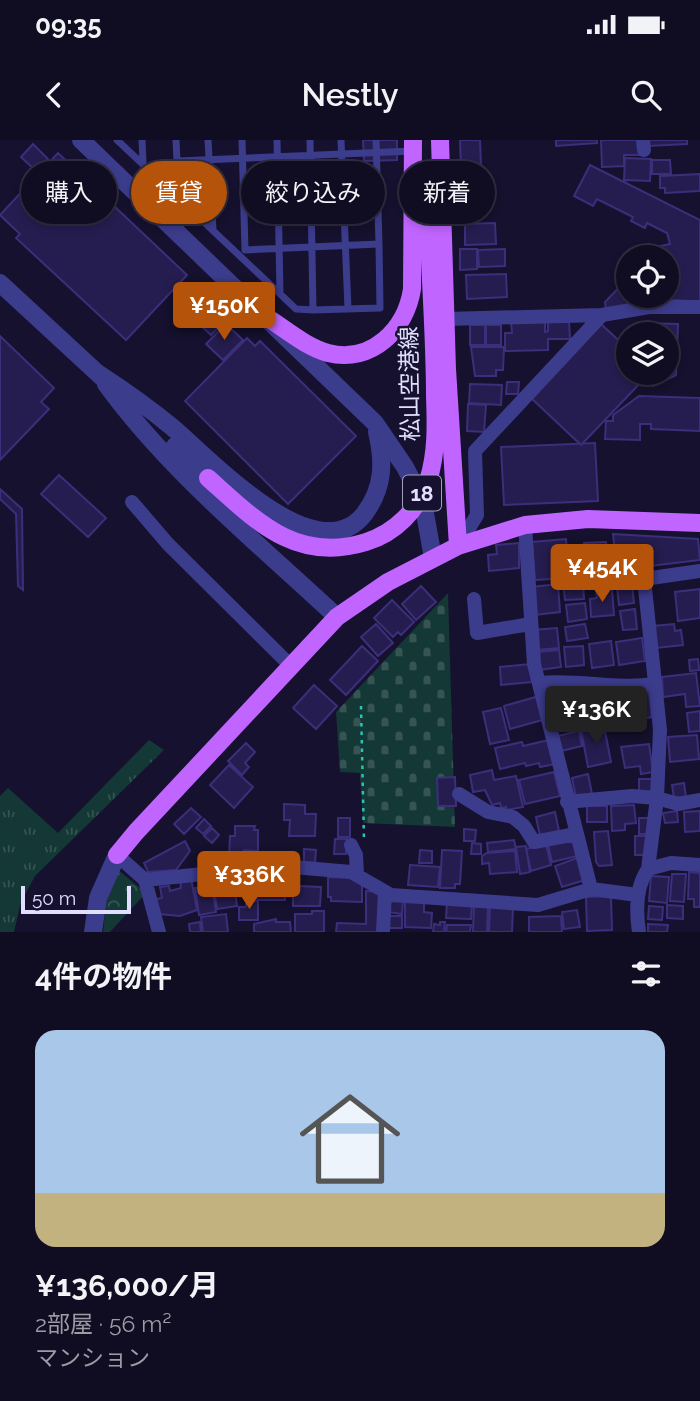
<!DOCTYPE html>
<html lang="ja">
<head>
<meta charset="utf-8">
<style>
  :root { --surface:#100d22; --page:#1e1b2f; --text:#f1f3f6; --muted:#9c9ca5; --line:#302d40; --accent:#b45309 }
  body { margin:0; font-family:Raleway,"Noto Sans JP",sans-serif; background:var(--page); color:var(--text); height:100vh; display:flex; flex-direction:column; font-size:26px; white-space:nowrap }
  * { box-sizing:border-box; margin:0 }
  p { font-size:23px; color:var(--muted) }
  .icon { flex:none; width:38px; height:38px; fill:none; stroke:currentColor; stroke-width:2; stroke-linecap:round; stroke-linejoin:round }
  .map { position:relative; height:792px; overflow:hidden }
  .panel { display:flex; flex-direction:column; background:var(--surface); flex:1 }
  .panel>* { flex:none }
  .top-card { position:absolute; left:21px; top:21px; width:658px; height:63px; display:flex; gap:14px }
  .tools { position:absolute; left:616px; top:105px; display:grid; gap:14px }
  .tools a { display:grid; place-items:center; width:63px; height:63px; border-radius:50%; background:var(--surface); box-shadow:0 4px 10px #0003,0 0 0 2px var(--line); font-size:35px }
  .scale { position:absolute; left:21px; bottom:18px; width:110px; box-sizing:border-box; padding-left:7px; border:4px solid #e1deff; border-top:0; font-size:19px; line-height:24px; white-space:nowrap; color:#e1deff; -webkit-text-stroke:5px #15112e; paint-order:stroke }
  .price { position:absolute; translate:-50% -60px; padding:0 16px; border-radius:7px; background:var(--accent); color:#fff; font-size:23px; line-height:46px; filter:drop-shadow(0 2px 4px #0008) }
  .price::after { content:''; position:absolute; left:50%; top:42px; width:21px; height:16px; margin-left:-10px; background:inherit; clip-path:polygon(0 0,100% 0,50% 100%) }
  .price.current { background:#222; color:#fff }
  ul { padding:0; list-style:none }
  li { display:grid; align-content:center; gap:14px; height:371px; padding:0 35px }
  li+li { border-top:2px solid var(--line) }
  li span { display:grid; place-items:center; height:217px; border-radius:21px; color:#555 }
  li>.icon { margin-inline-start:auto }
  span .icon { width:126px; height:126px; fill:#fffc; stroke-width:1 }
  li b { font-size:30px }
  h2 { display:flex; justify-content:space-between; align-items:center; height:84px; padding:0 35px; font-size:30px }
  .tag { padding:0 24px; border-radius:32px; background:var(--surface); box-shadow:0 4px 10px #0003,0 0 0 2px var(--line); font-size:24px; line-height:63px }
  .tag.current { background:var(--accent); color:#fff }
  .status { display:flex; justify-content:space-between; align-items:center; height:49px; padding:0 35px; background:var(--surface); direction:ltr }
  .status svg { height:19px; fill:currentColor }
  header { display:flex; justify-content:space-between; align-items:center; height:91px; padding:0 35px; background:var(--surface); font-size:32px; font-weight:600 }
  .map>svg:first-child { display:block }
  .grass { fill:url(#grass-tufts) }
  .cemetery { fill:url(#cemetery-stones) }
  .park { fill:url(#park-crowns) }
  .building { fill:#251d4f; stroke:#3b2f7b; stroke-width:2 }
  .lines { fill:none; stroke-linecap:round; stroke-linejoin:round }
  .path { stroke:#2fc2b4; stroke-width:2.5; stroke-dasharray:3.5 5; stroke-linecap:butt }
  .service { stroke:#3c3c8d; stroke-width:7 }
  .minor { stroke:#3c3c8d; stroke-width:14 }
  .tertiary { stroke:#3c3c8d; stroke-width:18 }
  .primary { stroke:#c065ff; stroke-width:18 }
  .primary-bridge { stroke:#c065ff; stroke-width:18 }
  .labels { text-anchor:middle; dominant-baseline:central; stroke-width:5; stroke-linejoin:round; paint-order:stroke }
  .shield { fill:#15112e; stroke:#a4a0c0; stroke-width:2 }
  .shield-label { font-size:21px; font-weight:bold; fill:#e1deff }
  .street-label { font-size:23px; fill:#e1deff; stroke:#15112e }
</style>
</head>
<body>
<div class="status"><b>09:35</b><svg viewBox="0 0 49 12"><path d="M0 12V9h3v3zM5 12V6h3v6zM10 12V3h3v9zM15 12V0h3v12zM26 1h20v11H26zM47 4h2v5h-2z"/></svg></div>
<header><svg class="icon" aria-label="back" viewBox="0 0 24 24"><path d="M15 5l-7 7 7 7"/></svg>Nestly<svg class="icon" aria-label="search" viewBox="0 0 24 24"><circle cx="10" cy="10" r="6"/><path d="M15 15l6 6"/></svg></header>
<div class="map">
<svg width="700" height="792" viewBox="0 0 700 792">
  <defs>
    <pattern id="grass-tufts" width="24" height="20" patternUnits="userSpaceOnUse" patternTransform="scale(1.75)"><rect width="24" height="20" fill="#143835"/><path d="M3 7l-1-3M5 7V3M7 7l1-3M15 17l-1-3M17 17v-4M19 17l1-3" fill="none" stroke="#365453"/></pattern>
    <pattern id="cemetery-stones" width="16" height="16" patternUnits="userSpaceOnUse" patternTransform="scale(1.75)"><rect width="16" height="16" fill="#143835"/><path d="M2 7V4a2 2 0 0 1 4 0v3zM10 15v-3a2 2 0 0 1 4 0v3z" fill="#365453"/></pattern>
    <pattern id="park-crowns" width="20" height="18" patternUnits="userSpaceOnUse" patternTransform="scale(1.75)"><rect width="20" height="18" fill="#143835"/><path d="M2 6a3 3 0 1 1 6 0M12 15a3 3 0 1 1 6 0" fill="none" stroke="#365453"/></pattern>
  </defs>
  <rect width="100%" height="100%" fill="#15112e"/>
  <path class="grass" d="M149,600l15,10 -129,126 -14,26 -7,30h-14v-136l8,-8 50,45z"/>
  <path class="cemetery" d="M448,453l7,234 -92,-4 -3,-50 -20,-1 -4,-60z"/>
  <path class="park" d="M117,729l29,24 -36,39h-7l4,-36z"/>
  <path class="building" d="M363,0h34v20l-33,1z
    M460,0h20l2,54 -20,1z
    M556,0h41v3l-41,3z
    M601,0h37l1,15h-15v11l-22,1z
    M648,0h39v4l-39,2z
    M33,4l15,15 -12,12 -15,-14z
    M58,13l129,122 -61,65 -110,-102 4,-4 -20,-19z
    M625,18l26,1 -1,22 -26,-1z
    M652,20h18l1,14h-19z
    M590,25l110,55v82l-24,-2 -70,10 -1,-8 23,-24v18h39v-39h-18l12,-11 9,-2 -3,-11 -20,-10 -2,5 -14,-7 2,-4 -36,-18 -4,7 -19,-10z
    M700,34v17l-35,2v-5h-5v-12z
    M459,56h22v20h-9v5h-13z
    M495,83l1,21 -31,1v-21z
    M460,109h17v20l-17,1z
    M505,109v17l-26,1 -1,-17z
    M506,134l1,23 -40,2 -1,-24z
    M199,158l25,24 -13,13 -25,-23z
    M545,181v11l3,-1v-10h21l1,18h-22v11l-43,1v-18h7l-1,-11z
    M642,183l36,1 -2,51 -23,11 -7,-13h21v-39h-25z
    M226,184l17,16 -20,20 -17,-16z
    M601,184l27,25v24l19,3 -66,69 -50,-47z
    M470,185h15v20h-15z
    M486,185h15v20h-15z
    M0,196l54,52 -13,14 8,7 -49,51z
    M247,198l8,8 5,-5 96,95 -68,68 -103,-103z
    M471,207h33l-1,23h-7v6h-21z
    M507,242h12l-1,12h-12z
    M470,244l32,1 -1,20 -32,-2z
    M639,256l61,2v33l-49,-2v-5h-11v16l-35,-1 1,-18h7v-6z
    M468,264l18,1 -2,27 -17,-1z
    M595,303l3,58 -94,4 -3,-58z
    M59,335l47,43 -18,19 -47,-43z
    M0,349l22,20 1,81 -5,-4 -2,-72 -16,-15z
    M613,394l85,5 2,21 -83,10z
    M566,399l3,39 -34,2 -3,-38z
    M606,402l3,37 -22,2 -3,-38z
    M519,403v25l-30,3 -1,-16 9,-1 -1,-9z
    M583,442l1,17 -19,1 -2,-16z
    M558,444l2,28 -25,3 -3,-28z
    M632,445l2,18 -15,2 -2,-18z
    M421,446l15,16 -20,18 -14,-16z
    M612,449l2,26 -23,2 -1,-18 7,-1 -1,-7z
    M700,449v29l-22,3 -3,-29z
    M392,460l22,22 -13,13 -3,-3 -5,5 -19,-19z
    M585,463l2,16 -19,3 -2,-17z
    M635,469l2,20 -14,1 -3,-19z
    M376,484l17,19 -15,13 -17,-19z
    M585,484l3,14 -21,3 -2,-14z
    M674,484l1,7 6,-1 2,15 -27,3 -3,-22z
    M557,488l2,20 -23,2 -3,-20z
    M642,498l3,23 -26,4 -3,-23z
    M611,501l3,24 -22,3 -3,-24z
    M362,506l16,15 -32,34 -16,-15z
    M583,506l1,19 -18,2 -2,-20z
    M559,510l2,17 -22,3 -2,-18z
    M698,519l1,11 -9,1 -1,-11z
    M530,524l2,18 -31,3 -1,-18z
    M696,533l4,33 -14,1 -1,-13 -22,3 -1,-20z
    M314,545l23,21 -21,23 -23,-21z
    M568,547l5,24 -14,3 -1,-6 -7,-1 -4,-18z
    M577,547v4l29,-4 3,18 -33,6 -5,-23z
    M649,553l3,24 -15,3 -4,-25z
    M539,556l7,23 -36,10 -6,-23z
    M613,556h7l4,31h-7z
    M625,565h7l2,19 -7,1z
    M501,568l8,32 -19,4 -7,-32z
    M700,571v20l-11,1 -2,-19z
    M604,586l7,36 -23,5 -7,-37z
    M579,591l3,15 -21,5 -3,-15z
    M697,595l2,24 -29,3 -2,-25z
    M549,600l6,24 -15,3 -1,-4 -13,3 -1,-3 -25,6 -5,-21 27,-6 1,4z
    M246,603l9,9 -10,11 4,4 -7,8 -14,-14z
    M649,604l4,28 -12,2 -1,-8 -15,2 -4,-21z
    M229,625l24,22 -19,21 -24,-23z
    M492,630l2,10 22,-4 7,31 -16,3 -1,-3 -5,1 -1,-5 -8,2 -7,-15 -12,2 -3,-17z
    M554,632l6,24 -35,8 -6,-24z
    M588,634l4,20 -16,3 -4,-19z
    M455,637l1,29h-18l-1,-28z
    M639,639h15l-1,15 -14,-1z
    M684,643l2,14 -12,1 -2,-13z
    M284,664l21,1v9h11l-1,22h-26l1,-16h-6z
    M634,665l2,18 -11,1v6l-13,1 -1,-25z
    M587,666h20v16h-20z
    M191,668l10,9 -17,17 -10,-10z
    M677,671l1,11 -13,1 -2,-10z
    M700,671v20l-15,1 -1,-20z
    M555,672l4,19 -19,5 -4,-19z
    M338,678h12v19h-12z
    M639,678h10v16h-10z
    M204,679l7,7 -8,8 -7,-6z
    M235,686h20l-1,4h4v21l-14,-1v8l-15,-1 1,-21h5z
    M212,688l7,7 -7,8 -8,-7z
    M464,689l12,1 -1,11h-11z
    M608,691l4,34 -13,1 -3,-4 -2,-30z
    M635,696h12v19h-12z
    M572,698l5,18 -25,6 -4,-17z
    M335,699h12l-1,15h-12z
    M514,700l2,9 -28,3 -1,-9z
    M185,701l5,10 -14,19 -28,2 -4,-9z
    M472,703l9,1v10h-10z
    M546,704l5,21 -20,6 -5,-22z
    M526,706l4,26 -10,2 -4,-27z
    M304,709l12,1 -1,13 -11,-1z
    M420,710l12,1v12h-13z
    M442,710l20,1 -2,33h-5v4h-15z
    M515,711l2,21 -27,2 -1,-11 -7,1v-8l5,-3z
    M577,718l8,22 -23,7 -7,-21z
    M410,725l30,2 -2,20 -30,-2z
    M689,732l11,1v34h-6v-8h-6z
    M672,734h14l-2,28 -14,-1z
    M651,736l18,1 -2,26 -18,-2z
    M328,737l34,1v24l-31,-1v-4h-3z
    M191,738l6,32 -17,6 -21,-2 -3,-15 6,-1 -2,-11 9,-1 1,5 11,-3 -1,-8z
    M264,742h14v4h7v14h-28l1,-15h6z
    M212,745l4,27 -17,3 -4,-27z
    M234,745l3,21 -20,3 -3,-21z
    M298,746l23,1 -1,19h-27v-18z
    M366,751l13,1 -1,40h-42l1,-9 29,1z
    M611,756l1,34 -25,1 -1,-34z
    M388,758l15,1 -1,15 -14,-2z
    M405,759l19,1v12l8,1 -1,15 -26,-1z
    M246,761h12v19h-19v-13h7z
    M447,763l25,1 -1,15 -25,-1z
    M667,765l16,1v13l-16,-1z
    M474,766h14l-1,26h-14z
    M649,766l14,1 -1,13 -14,-1z
    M490,767h23l-1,25h-23z
    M577,770l3,17 -16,2 -2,-17z
    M312,771h12v21h-29v-18h17z
    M226,774l2,18h-25l-2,-15z
    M388,776h14v12h-14z
    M561,776l1,16h-33v-15z
    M276,779v3h14l1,10h-37v-8z
    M200,782l1,10h-11l-1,-8z
    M440,782h5l-1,10h-11l1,-8 6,1z
    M648,784l20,1 -1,7h-19z
    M447,785h24l-1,7h-24z"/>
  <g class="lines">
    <path class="path" d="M361,566l3,135"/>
    <path class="service" d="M117,0l179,169 17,1
      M142,0l1,22
      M176,0l1,21 236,-10
      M208,0l5,90
      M242,0l3,110 134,-6 -3,-104
      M277,0l3,153
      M310,0l3,170 67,-2 -1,-64
      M341,0l7,169
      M177,21l1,34"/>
    <path class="minor" d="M643,0l1,10
      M445,179l157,-4 47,-8h51
      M132,362l36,42 123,122
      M525,385l9,139 57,225 47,6
      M458,406l19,-31 -2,-64 127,-136
      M616,436l28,3 56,-8
      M474,459l3,34 53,-9
      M540,543c40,-4 75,7 115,1
      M459,654l29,18 25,5 11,9 10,16 42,-8
      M567,662l65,-6 25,2 3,-68 -16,-151
      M351,705l5,10 1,19
      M117,715l28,25 137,-14 69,6 40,23 147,10 53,-16
      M648,729l23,-6 29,2
      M145,740l14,52
      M383,792l2,-39
      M639,792c-3,-20 -3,-46 9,-63l9,-71 21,6 22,-4"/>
    <path class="tertiary" d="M81,0l294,283 30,44 18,35 10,56
      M0,143l106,98
      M99,234c26,17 50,34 73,53 38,32 146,149 193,86 19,-26 19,-51 12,-81
      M106,244c64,88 152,159 231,233
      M175,306l33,32
      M93,792l5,-34 19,-43"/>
    <path class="primary" d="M440,0l7,229 11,177
      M429,96v-47
      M271,180c18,12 36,27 57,33 44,11 78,-24 84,-64l1,-149
      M117,715l19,-23 201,-215 51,-35 70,-36 67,-21 63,-6 112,4"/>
    <path class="primary-bridge" d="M208,338c47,42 88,86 158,64 29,-9 52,-32 62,-61 9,-28 8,-57 7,-85 0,-53 -4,-107 -6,-160"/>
  </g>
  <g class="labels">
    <rect class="shield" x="403" y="335.5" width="38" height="35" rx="5"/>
    <g class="shield-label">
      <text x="422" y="353">18</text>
    </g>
    <g class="street-label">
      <text transform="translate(409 244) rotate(-91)">松山空港線</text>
    </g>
  </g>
</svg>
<div class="tools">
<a><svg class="icon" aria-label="locate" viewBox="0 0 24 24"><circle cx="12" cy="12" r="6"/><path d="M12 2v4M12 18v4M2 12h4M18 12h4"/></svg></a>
<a><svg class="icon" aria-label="layers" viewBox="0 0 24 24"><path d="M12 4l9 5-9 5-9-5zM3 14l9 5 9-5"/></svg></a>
</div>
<div class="scale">50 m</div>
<b class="price" style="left:224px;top:202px">¥150K</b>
<b class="price" style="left:602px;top:464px">¥454K</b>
<b class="price current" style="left:596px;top:606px">¥136K</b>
<b class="price" style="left:249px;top:771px">¥336K</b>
<div class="top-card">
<a class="tag">購入</a>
<a class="tag current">賃貸</a>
<a class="tag">絞り込み</a>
<a class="tag">新着</a>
</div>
</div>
<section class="panel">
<h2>4件の物件<svg class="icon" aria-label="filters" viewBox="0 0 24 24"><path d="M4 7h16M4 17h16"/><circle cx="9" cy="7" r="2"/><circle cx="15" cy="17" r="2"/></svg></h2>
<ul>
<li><span style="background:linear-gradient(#a9c7e8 75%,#c2b280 0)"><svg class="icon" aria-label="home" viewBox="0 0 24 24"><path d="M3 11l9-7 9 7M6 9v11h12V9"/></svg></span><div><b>¥136,000/月</b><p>2部屋 · 56 m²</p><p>マンション</p></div></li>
</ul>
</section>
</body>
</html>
